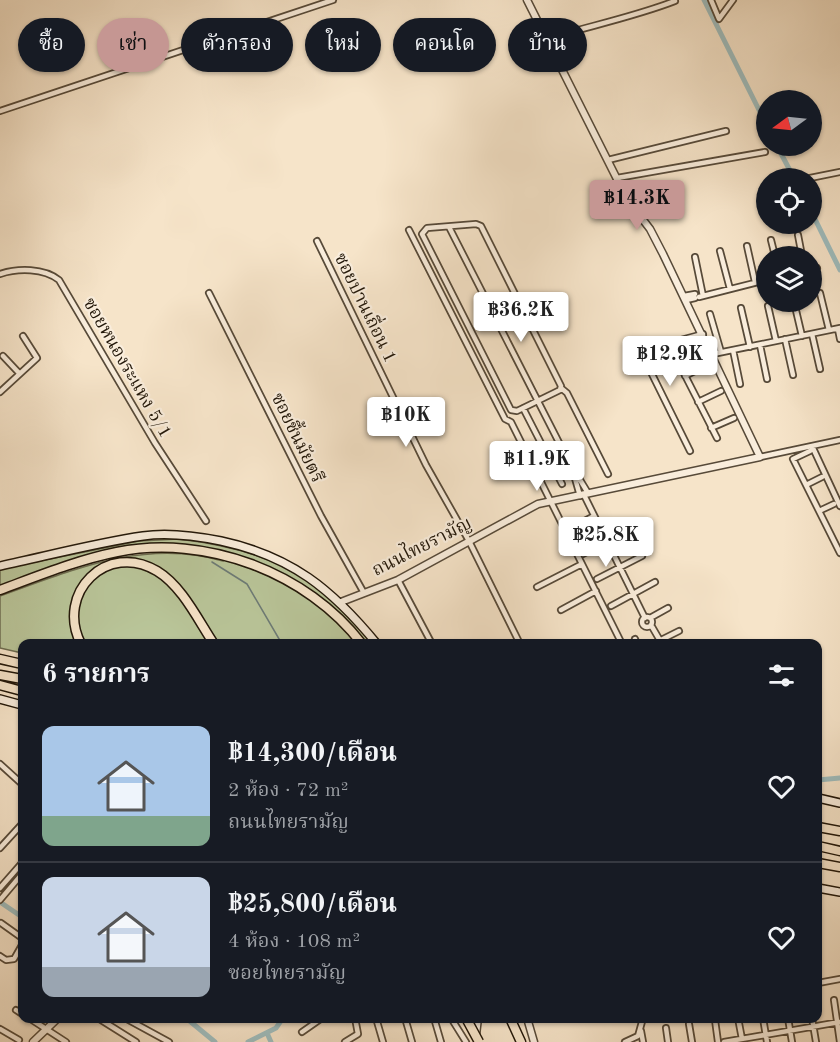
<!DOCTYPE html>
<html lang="th">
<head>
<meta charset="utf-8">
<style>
  :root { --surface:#171b24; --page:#20242c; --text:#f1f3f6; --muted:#9ea1a6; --line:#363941; --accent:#c59692 }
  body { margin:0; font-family:"Old Standard TT","Noto Serif Thai",serif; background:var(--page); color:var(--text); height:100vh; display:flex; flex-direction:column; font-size:22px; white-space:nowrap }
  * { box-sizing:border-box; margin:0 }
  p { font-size:20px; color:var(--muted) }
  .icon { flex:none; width:33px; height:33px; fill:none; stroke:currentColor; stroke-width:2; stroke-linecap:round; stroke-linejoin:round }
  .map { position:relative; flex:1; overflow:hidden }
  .panel { position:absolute; left:18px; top:639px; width:804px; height:384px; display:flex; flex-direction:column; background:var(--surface); border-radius:12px; box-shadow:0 2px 4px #0004 }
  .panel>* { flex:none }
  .guide { position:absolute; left:18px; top:18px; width:804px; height:54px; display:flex; gap:12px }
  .needle { width:39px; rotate:255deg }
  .controls { position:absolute; left:756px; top:90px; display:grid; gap:12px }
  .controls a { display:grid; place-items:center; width:66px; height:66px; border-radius:50%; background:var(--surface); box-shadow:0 2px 4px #0004; font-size:30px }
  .price { position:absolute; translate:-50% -51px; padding:0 14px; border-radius:6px; background:#fff; color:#222; font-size:20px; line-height:39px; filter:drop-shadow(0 2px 3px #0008) }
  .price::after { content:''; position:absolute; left:50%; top:36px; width:18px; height:14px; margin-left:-9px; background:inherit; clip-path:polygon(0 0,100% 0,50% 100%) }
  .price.on { background:var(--accent); color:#111 }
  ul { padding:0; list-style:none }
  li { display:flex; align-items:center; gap:18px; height:150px; padding:0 24px }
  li+li { border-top:2px solid var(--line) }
  li span { display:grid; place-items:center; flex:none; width:168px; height:120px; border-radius:12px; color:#555 }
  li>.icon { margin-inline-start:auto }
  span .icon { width:72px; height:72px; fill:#fffc; stroke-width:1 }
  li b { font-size:26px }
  h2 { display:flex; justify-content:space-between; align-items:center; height:72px; padding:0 24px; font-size:26px }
  .tag { padding:0 21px; border-radius:27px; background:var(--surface); box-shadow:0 2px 4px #0004; font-size:21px; line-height:54px }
  .tag.on { background:var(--accent); color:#111 }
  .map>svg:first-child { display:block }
  .green { fill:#b9c599; stroke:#6e6e51; stroke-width:1.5 }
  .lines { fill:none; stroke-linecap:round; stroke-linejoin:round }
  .stream { stroke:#6d7b76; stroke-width:1.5 }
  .canal { stroke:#9fbdbe; stroke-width:5 }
  .minor-casing { stroke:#574a39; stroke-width:8 }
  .tertiary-casing { stroke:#574a39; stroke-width:9 }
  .secondary-casing { stroke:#221709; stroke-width:10 }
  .motorway-casing { stroke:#221709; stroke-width:11 }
  .minor { stroke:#f9eddc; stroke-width:4.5 }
  .tertiary { stroke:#f9eddc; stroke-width:6 }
  .secondary { stroke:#f9eddc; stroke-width:7 }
  .motorway { stroke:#f6e4c9; stroke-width:8 }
  .motorway-bridge-casing { stroke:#221709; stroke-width:11; stroke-linecap:butt }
  .motorway-bridge { stroke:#f6e4c9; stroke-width:8 }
  .labels { text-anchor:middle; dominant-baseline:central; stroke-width:4.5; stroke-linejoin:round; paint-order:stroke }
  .street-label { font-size:18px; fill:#221709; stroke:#f9eddc }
</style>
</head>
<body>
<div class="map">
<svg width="840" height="1042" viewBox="0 0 840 1042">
  <rect width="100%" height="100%" fill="#f6e4c9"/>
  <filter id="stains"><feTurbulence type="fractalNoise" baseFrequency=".00333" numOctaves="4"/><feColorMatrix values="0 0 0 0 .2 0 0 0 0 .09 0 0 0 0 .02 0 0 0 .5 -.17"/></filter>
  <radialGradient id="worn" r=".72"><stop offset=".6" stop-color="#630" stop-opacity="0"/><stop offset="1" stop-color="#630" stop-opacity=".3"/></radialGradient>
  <path class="green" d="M178,539c87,10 138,33 193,104h-288l-12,-22 7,22 -56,1v9l-22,-5v-52c73,-26 145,-58 223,-35l2,-9 -30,-5 -52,-1 -143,43v-20l139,-28z"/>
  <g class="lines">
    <path class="stream" d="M212,562l35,22 35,60"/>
    <path class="canal" d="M704,0l62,124
      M777,146l17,32
      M812,213l28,57
      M818,780l22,-2
      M0,902l22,15
      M186,1018l29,24
      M267,1033l4,9
      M248,1042l28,-14 7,-10"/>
    <g class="minor-casing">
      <path id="minor" d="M711,0l8,19 14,-19
        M546,39c43,-13 88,-22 129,-38
        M0,111l333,-111
        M608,160l118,-29
        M617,178l148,-26
        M810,178l30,-6
        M476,224l5,2 80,160 -1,4 -43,21 -6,-1 -89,-176 5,-6z
        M449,227l123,241 8,28
        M409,230l96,189 6,3 111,222
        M798,235l4,21
        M771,240l4,16
        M317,241l109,224 43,76 51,103
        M747,246l8,36
        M720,251l10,38
        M695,257l8,39
        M812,270l5,-2
        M0,274c18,-6 44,-6 59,6l96,163 51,78
        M209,293l112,223 43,77
        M820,293l9,37
        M684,296l11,-2
        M699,297l67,-17
        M686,300l9,-2
        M794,302l8,34
        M768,306l8,35
        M741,308l9,39
        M710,314l11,38
        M838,329l2,10
        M812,334l8,35
        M785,339l8,36
        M687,340l7,2 11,-1
        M669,344l48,94
        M760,345l7,34
        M733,350l7,34
        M713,354l127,-26
        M3,356l16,17
        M685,376l24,-12
        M561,388l6,5 41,81
        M0,392l37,-34 -14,-22
        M698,402l23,-11
        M523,408l39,76
        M711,428l23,-10
        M812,446l28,60
        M690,451l-48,-97 5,-5 56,-15
        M810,451l-17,8 47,94
        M760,457l80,-17
        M574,470l14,23
        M806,485l16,-8
        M584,495l61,123
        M819,511l15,-7
        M571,528l23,-12
        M583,554l47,-25
        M597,579l45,-23
        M398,580l34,64
        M537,587l45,-23
        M611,606l44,-24
        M561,610l35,-19
        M642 622a5 5 0 1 1 10 0a5 5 0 1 1-10 0Z
        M650,618l18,-10
        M651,625l11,19
        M635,639l2,5
        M661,640l18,-9
        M0,764l22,20
        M0,848l22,-24
        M0,888l22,-25
        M0,900l22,-26
        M1,923l21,15
        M0,956l6,4 8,-1 8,-14
        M818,983l22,-4
        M834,1000l6,42
        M16,1010l6,4
        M29,1018l37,24
        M98,1018l38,24
        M125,1018l44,24
        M376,1018l7,24
        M405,1018l7,24
        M434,1018l7,24
        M451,1018l15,24
        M738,1018l4,21
        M763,1018l4,24
        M788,1018l4,24
        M812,1018l4,24
        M715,1020l3,22
        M689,1024l3,18
        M666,1028l2,14
        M0,1029l19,11
        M641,1031l2,11
        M302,1032l20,-14
        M345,1042l13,-8 -3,-16
        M625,1042l13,-6 5,-18
        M724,1042l116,-20"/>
    </g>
    <g class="tertiary-casing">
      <path id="tertiary" d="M341,602l57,-22 140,-76 222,-47 -97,-203 -13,-25 -23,-30 -100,-199
        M527,1018l7,24
        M476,1035l2,-17
        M33,1042l25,-24"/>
    </g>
    <g class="secondary-casing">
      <path id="secondary" d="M0,566c47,-10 95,-23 143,-30 26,-4 53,0 78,5 70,15 111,48 156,103
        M0,699l22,6
        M818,798l22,5
        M818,888l22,4"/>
    </g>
    <g class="motorway-casing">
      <path id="motorway" d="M0,590c38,-14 77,-30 117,-38 88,-18 190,20 245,92
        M81,644c-26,-51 26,-103 76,-73 25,15 41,49 57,73
        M0,659l22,5
        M0,675l22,4
        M0,685l22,6
        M818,827l22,4
        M818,846l22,5
        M818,863l22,4
        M510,1018l11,24"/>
    </g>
    <use href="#minor" class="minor"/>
    <use href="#tertiary" class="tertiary"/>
    <use href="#secondary" class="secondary"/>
    <use href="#motorway" class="motorway"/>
    <g class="motorway-bridge-casing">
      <path id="motorway-bridge" d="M466,1018l13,24"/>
    </g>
    <use href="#motorway-bridge" class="motorway-bridge"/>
  </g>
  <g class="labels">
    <g class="street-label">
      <text transform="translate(365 308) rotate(64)">ซอยปานเถื่อน 1</text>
      <text transform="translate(127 368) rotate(60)">ซอยหนองระแหง 5/1</text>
      <text transform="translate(297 438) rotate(64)">ซอยชื้นมัยตรี</text>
      <text transform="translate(422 547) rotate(-27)">ถนนไทยรามัญ</text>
    </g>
  </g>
  <rect width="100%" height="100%" filter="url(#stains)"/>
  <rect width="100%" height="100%" fill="url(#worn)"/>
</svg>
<div class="controls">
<a><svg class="needle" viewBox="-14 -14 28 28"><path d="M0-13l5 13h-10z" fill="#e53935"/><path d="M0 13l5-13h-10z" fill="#9ea1a6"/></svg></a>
<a><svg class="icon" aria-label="locate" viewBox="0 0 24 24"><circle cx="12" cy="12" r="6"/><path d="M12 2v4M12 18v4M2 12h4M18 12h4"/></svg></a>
<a><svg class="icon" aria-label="layers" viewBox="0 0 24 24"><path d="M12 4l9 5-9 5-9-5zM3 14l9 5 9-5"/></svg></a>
</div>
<b class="price on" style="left:637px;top:231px">฿14.3K</b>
<b class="price" style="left:521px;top:343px">฿36.2K</b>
<b class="price" style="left:670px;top:387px">฿12.9K</b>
<b class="price" style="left:406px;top:448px">฿10K</b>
<b class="price" style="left:537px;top:492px">฿11.9K</b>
<b class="price" style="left:606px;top:568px">฿25.8K</b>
<div class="guide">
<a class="tag">ซื้อ</a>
<a class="tag on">เช่า</a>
<a class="tag">ตัวกรอง</a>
<a class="tag">ใหม่</a>
<a class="tag">คอนโด</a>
<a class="tag">บ้าน</a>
</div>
<section class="panel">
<h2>6 รายการ<svg class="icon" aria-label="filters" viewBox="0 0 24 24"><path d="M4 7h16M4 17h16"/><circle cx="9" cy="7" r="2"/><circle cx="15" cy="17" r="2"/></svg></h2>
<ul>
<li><span style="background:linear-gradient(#a9c7e8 75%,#7fa58c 0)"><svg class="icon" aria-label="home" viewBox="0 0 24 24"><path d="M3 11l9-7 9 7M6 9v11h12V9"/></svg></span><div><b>฿14,300/เดือน</b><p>2 ห้อง · 72 m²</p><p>ถนนไทยรามัญ</p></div><svg class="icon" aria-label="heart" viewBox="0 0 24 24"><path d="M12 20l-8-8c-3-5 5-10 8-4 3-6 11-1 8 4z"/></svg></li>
<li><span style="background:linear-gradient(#c9d6e8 75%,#9aa5b1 0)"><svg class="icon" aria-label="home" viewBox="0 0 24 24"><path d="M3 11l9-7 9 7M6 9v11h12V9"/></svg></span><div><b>฿25,800/เดือน</b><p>4 ห้อง · 108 m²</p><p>ซอยไทยรามัญ</p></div><svg class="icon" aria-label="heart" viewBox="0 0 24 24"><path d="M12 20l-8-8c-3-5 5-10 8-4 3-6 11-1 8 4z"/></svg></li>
</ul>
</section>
</div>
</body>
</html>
